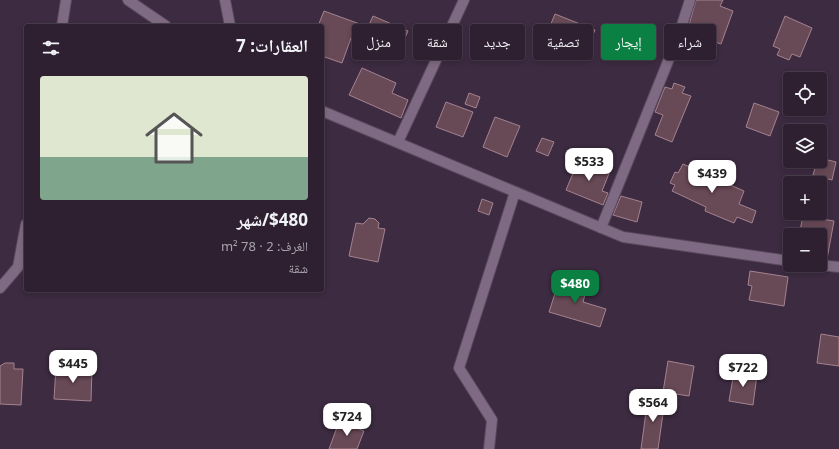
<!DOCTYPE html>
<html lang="ar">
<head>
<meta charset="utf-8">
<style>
  :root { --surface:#2e2031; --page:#3a2d3d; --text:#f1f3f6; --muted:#a7a3ab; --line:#493e4d; --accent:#0b8043 }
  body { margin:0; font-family:"Noto Sans","Noto Naskh Arabic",sans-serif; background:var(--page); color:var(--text); direction:rtl; height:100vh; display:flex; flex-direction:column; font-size:15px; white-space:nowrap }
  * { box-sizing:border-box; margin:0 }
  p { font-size:13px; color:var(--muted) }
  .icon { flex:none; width:22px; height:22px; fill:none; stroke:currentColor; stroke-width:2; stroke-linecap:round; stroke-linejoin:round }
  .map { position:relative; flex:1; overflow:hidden; direction:ltr }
  .drawer { position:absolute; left:24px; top:24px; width:300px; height:268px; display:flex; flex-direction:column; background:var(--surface); border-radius:4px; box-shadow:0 2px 6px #0003,0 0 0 1px var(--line); direction:rtl }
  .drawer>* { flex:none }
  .top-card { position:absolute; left:336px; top:24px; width:380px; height:36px; direction:rtl; display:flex; gap:8px }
  .fabs { position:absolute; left:783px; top:72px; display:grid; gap:8px }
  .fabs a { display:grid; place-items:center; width:44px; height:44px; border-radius:4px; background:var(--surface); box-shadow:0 2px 6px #0003,0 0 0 1px var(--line); font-size:20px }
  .price { position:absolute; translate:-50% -34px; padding:0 9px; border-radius:8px; background:#fff; color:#222; font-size:13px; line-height:26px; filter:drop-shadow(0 1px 2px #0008) }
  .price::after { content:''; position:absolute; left:50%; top:24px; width:12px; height:9px; margin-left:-6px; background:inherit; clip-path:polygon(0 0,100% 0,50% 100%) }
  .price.current { background:var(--accent); color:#fff }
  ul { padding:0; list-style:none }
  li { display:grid; align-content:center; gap:8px; height:212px; padding:0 16px }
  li+li { border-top:1px solid var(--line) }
  li span { display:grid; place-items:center; height:124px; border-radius:4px; color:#555 }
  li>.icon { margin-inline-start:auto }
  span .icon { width:72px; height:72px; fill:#fffc; stroke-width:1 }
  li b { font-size:17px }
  h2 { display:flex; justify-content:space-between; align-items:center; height:48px; padding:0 16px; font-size:17px }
  .pill { padding:0 14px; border-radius:4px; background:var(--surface); box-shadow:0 2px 6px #0003,0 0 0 1px var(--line); font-size:14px; line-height:36px }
  .pill.current { background:var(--accent); color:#fff }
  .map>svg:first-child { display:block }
  .building { fill:#684956; stroke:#a58390 }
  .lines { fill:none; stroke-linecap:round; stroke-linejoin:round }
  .minor-casing { stroke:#59495c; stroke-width:12 }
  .minor { stroke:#7f6a83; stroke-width:10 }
</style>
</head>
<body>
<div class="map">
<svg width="839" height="449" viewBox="0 0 839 449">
  <rect width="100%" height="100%" fill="#3d2b41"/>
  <path class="building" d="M696,0h27l-3,6 13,5 -12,33 -34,-12z
    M324,11l44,16 5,-11 35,15 -12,27 -45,-20 -9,25 -20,-7v-30h-4z
    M555,14l40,16 -7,16 -40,-15z
    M785,16l27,12 -12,29 -8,-3 -3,6 -12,-5 3,-6 -7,-3z
    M362,68l34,15 -4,10 16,7 -7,18 -52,-23z
    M674,83l11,4 -3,6 9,3 -19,46 -17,-7 8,-20 -8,-3 10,-25 7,2z
    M469,93l11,4 -4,11 -11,-4z
    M446,102l27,10 -10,25 -27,-10z
    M754,103l25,9 -9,24 -24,-9z
    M495,117l25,9 -13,31 -24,-10z
    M542,138l12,4 -6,14 -12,-5z
    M820,158l16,4 -4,18 -19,-5 4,-14h3z
    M579,159l31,12 -8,20 6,2 -5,12 -37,-15z
    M683,164l61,27 -5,13 17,7 -4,12 -15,-6 -3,6 -29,-12 1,-4 -34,-16 3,-6 -5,-2 5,-11 3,1z
    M621,196l21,6 -5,20 -24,-7z
    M482,199l11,4 -4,12 -11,-4z
    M803,216l31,5 -7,38h-7v-24h-21z
    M369,218l6,1 4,4 -1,5 7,1 -7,33 -29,-6 7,-33 7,1z
    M750,271l38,6 -4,29 -35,-6 3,-14 -4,-1z
    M560,278l27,9 -4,15 23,7 -6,18 -51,-15z
    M821,334l18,3v29l-22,-3z
    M668,361l26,5 -5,30 -26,-4z
    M5,363h9v6h9l-2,36 -21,-1v-38z
    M56,367l36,1 -1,33 -37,-2z
    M734,372l23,3 -4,30 -24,-4z
    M648,397l17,2 -7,50h-17z
    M348,421l8,2 3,6 5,2 -7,18h-28l10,-27 4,2z"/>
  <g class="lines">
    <g class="minor-casing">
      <path id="minor" d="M128,0l38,26
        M225,0l5,26
        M62,26l4,-26
        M322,111l301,126 167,24
        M398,142l66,-142
        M601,228l78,-194 11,-34
        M820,265l19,2
        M0,288l18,-21 8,-43
        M489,449l3,-29 -33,-52 56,-176"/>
    </g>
    <use href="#minor" class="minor"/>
  </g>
</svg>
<div class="fabs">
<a><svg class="icon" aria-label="locate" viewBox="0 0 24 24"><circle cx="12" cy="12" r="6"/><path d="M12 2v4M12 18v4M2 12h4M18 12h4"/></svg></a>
<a><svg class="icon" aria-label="layers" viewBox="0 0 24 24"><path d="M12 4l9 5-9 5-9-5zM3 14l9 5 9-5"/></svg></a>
<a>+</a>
<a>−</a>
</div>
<b class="price" style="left:589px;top:182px">$533</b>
<b class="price" style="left:712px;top:194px">$439</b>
<b class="price current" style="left:575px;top:304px">$480</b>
<b class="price" style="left:73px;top:384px">$445</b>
<b class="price" style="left:743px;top:388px">$722</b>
<b class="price" style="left:653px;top:423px">$564</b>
<b class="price" style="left:347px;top:437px">$724</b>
<div class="top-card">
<a class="pill">شراء</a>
<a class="pill current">إيجار</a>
<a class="pill">تصفية</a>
<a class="pill">جديد</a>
<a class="pill">شقة</a>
<a class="pill">منزل</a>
</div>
<section class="drawer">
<h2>العقارات: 7<svg class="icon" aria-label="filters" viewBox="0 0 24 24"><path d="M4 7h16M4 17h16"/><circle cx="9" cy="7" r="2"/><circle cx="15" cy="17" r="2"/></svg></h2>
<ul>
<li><span style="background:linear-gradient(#dfe7d0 65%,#7fa58c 0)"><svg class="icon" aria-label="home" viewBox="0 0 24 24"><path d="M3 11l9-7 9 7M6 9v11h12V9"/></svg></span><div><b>$480/شهر</b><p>الغرف: 2 · 78 m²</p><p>شقة</p></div></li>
</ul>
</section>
</div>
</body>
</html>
